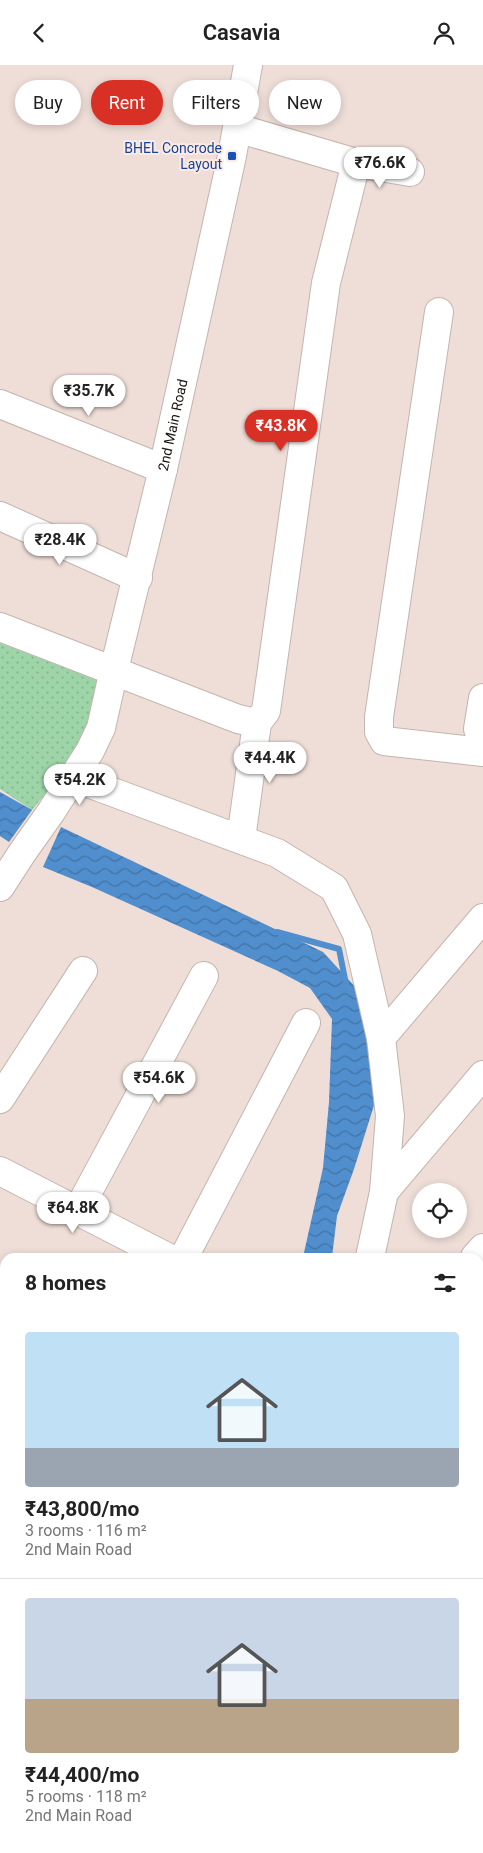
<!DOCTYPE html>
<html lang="en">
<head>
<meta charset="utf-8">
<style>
  :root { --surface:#fff; --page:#f6f6f6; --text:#222; --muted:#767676; --line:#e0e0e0; --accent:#d93025 }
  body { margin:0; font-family:Roboto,sans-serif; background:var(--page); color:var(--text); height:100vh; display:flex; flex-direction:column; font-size:19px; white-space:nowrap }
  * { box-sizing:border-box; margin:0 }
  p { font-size:16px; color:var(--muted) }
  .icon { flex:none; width:28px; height:28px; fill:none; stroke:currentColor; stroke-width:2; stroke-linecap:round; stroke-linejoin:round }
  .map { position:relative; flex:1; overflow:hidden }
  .drawer { position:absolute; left:0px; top:1188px; width:484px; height:601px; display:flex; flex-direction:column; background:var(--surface); border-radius:15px 15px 0 0; box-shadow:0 2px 8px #0003 }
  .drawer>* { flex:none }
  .guide { position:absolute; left:15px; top:15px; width:454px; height:45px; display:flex; gap:10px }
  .fabs { position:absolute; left:412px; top:1118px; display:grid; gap:10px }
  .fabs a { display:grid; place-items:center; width:55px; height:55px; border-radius:50%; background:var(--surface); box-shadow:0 2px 8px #0003; font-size:25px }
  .price { position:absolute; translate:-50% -42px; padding:0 11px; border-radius:18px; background:#fff; color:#222; font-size:16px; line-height:32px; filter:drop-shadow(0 1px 2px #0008) }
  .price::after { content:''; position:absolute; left:50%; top:30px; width:15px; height:11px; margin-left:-8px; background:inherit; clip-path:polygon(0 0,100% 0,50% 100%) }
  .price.current { background:var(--accent); color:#fff }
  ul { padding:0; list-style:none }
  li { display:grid; align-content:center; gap:10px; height:265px; padding:0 25px }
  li+li { border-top:1px solid var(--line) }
  li span { display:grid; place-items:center; height:155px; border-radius:5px; color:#555 }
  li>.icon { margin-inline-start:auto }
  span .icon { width:90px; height:90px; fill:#fffc; stroke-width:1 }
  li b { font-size:21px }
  h2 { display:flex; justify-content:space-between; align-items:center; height:60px; padding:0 25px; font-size:21px }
  .pill { padding:0 18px; border-radius:22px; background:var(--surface); box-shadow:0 2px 8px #0003; font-size:18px; line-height:45px }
  .pill.current { background:var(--accent); color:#fff }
  header { display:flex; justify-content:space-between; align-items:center; height:65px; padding:0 25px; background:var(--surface); font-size:22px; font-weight:600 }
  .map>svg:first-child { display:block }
  .park { fill:url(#park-dots) }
  .water { fill:url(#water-waves) }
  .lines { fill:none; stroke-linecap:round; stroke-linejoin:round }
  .stream { stroke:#508ecd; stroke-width:6 }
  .minor-casing { stroke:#c4b4ad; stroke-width:30 }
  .minor { stroke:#fff; stroke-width:28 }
  .transit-dot { fill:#1a4fb4; stroke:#fcebe5; stroke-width:2 }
  .labels { text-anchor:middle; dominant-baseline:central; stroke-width:4; stroke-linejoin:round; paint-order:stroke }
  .transit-label { font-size:14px; fill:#164399; stroke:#fcebe5; text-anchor:end }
  .street-label { font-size:14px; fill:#1b1513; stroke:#fcebe5 }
</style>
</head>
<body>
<header><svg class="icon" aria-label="back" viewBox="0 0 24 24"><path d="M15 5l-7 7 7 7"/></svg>Casavia<svg class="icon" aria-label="person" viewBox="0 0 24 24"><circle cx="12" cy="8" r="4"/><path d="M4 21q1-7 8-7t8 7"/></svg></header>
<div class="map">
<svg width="483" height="1788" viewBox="0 0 483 1788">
  <defs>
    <pattern id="park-dots" width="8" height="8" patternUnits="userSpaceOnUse" patternTransform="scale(1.25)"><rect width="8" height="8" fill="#9dd4a8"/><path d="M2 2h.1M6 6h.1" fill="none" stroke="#87b590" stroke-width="1.8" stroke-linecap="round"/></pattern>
    <pattern id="water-waves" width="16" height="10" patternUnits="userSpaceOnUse" patternTransform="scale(1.25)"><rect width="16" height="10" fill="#508ecd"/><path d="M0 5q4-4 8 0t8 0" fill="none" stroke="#4273a5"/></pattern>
  </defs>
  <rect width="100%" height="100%" fill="#efded8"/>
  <path class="park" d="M0,578l105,39 -22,67 -51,61 -32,-21z"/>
  <path class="water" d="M0,727l32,18 -23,32 -9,-6z
    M61,762l262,125 36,39 18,48 -1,60 -22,70 -17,47 -5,41h-29l20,-89 6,-66 3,-83 -22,-31 -32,-17 -186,-84 -49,-20z
    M275,1784h37v4h-37z"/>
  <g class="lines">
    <path class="stream" d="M277,867l62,17 7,35"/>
    <g class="minor-casing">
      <g id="minor">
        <path d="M356,98l54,9"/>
        <path d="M439,247l-60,405v15l5,9 99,11"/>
        <path d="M0,339l163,65"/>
        <path d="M0,451l138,62"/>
        <path d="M0,562l238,92 19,4 9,-12 60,-428 30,-120 -119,-35"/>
        <path d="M483,633l-5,31 5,14"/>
        <path d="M72,712l205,76 57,35 23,46 24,104 9,78 -6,76 -14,65"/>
        <path d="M241,774l16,-116"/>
        <path id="s1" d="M0,822l22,-34 29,-41 39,-61 11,-23 13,-58 49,-201 69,-313 16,-91"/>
        <path d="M381,973l102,-120"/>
        <path d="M0,1034l83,-128"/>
        <path d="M0,1106l167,86"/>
        <path d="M384,1127l99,-117"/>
        <path d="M77,1147l127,-236"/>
        <path d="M184,1192l122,-234"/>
        <path d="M475,1192l8,-9"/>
        <path d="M0,1266l5,2"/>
        <path d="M479,1361l4,-5"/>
        <path d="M0,1377l5,2"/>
        <path d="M479,1391l4,3"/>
        <path d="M0,1536l5,2"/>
        <path d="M479,1541l4,-5"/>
        <path d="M0,1645l5,2"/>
        <path d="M0,1672l5,1"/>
        <path d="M479,1705l4,-5"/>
        <path d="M0,1760l5,-13"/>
        <path d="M320,1784v4"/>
        <path d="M410,1788l4,-4"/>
      </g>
    </g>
    <use href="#minor" class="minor"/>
  </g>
  <rect class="transit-dot" x="227" y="86" width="10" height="10" rx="2.5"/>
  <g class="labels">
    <g class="transit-label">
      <text x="222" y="83">BHEL Concrode<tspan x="222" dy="16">Layout</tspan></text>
    </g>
    <g class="street-label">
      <text stroke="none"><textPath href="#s1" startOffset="500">2nd Main Road</textPath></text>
    </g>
  </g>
</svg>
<div class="fabs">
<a><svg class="icon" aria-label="locate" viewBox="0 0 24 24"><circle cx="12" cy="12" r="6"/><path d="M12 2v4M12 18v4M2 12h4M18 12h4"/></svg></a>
</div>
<b class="price" style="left:380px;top:124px">₹76.6K</b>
<b class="price" style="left:89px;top:352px">₹35.7K</b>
<b class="price current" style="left:281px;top:387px">₹43.8K</b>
<b class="price" style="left:60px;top:501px">₹28.4K</b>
<b class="price" style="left:270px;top:719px">₹44.4K</b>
<b class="price" style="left:80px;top:741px">₹54.2K</b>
<b class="price" style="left:159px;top:1039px">₹54.6K</b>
<b class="price" style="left:73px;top:1169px">₹64.8K</b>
<div class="guide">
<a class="pill">Buy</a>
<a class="pill current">Rent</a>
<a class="pill">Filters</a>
<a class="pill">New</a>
</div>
<section class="drawer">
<h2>8 homes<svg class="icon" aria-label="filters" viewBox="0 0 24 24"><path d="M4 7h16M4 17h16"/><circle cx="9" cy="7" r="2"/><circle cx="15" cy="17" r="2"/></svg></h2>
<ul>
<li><span style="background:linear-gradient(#bfe0f5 75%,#9aa5b1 0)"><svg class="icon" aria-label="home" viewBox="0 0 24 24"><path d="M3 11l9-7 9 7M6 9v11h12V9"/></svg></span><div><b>₹43,800/mo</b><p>3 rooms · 116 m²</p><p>2nd Main Road</p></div></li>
<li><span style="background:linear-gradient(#c9d6e8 65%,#b9a48a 0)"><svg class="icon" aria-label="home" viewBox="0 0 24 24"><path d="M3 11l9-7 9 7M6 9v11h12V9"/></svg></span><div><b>₹44,400/mo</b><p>5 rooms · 118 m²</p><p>2nd Main Road</p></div></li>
</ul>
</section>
</div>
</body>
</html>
